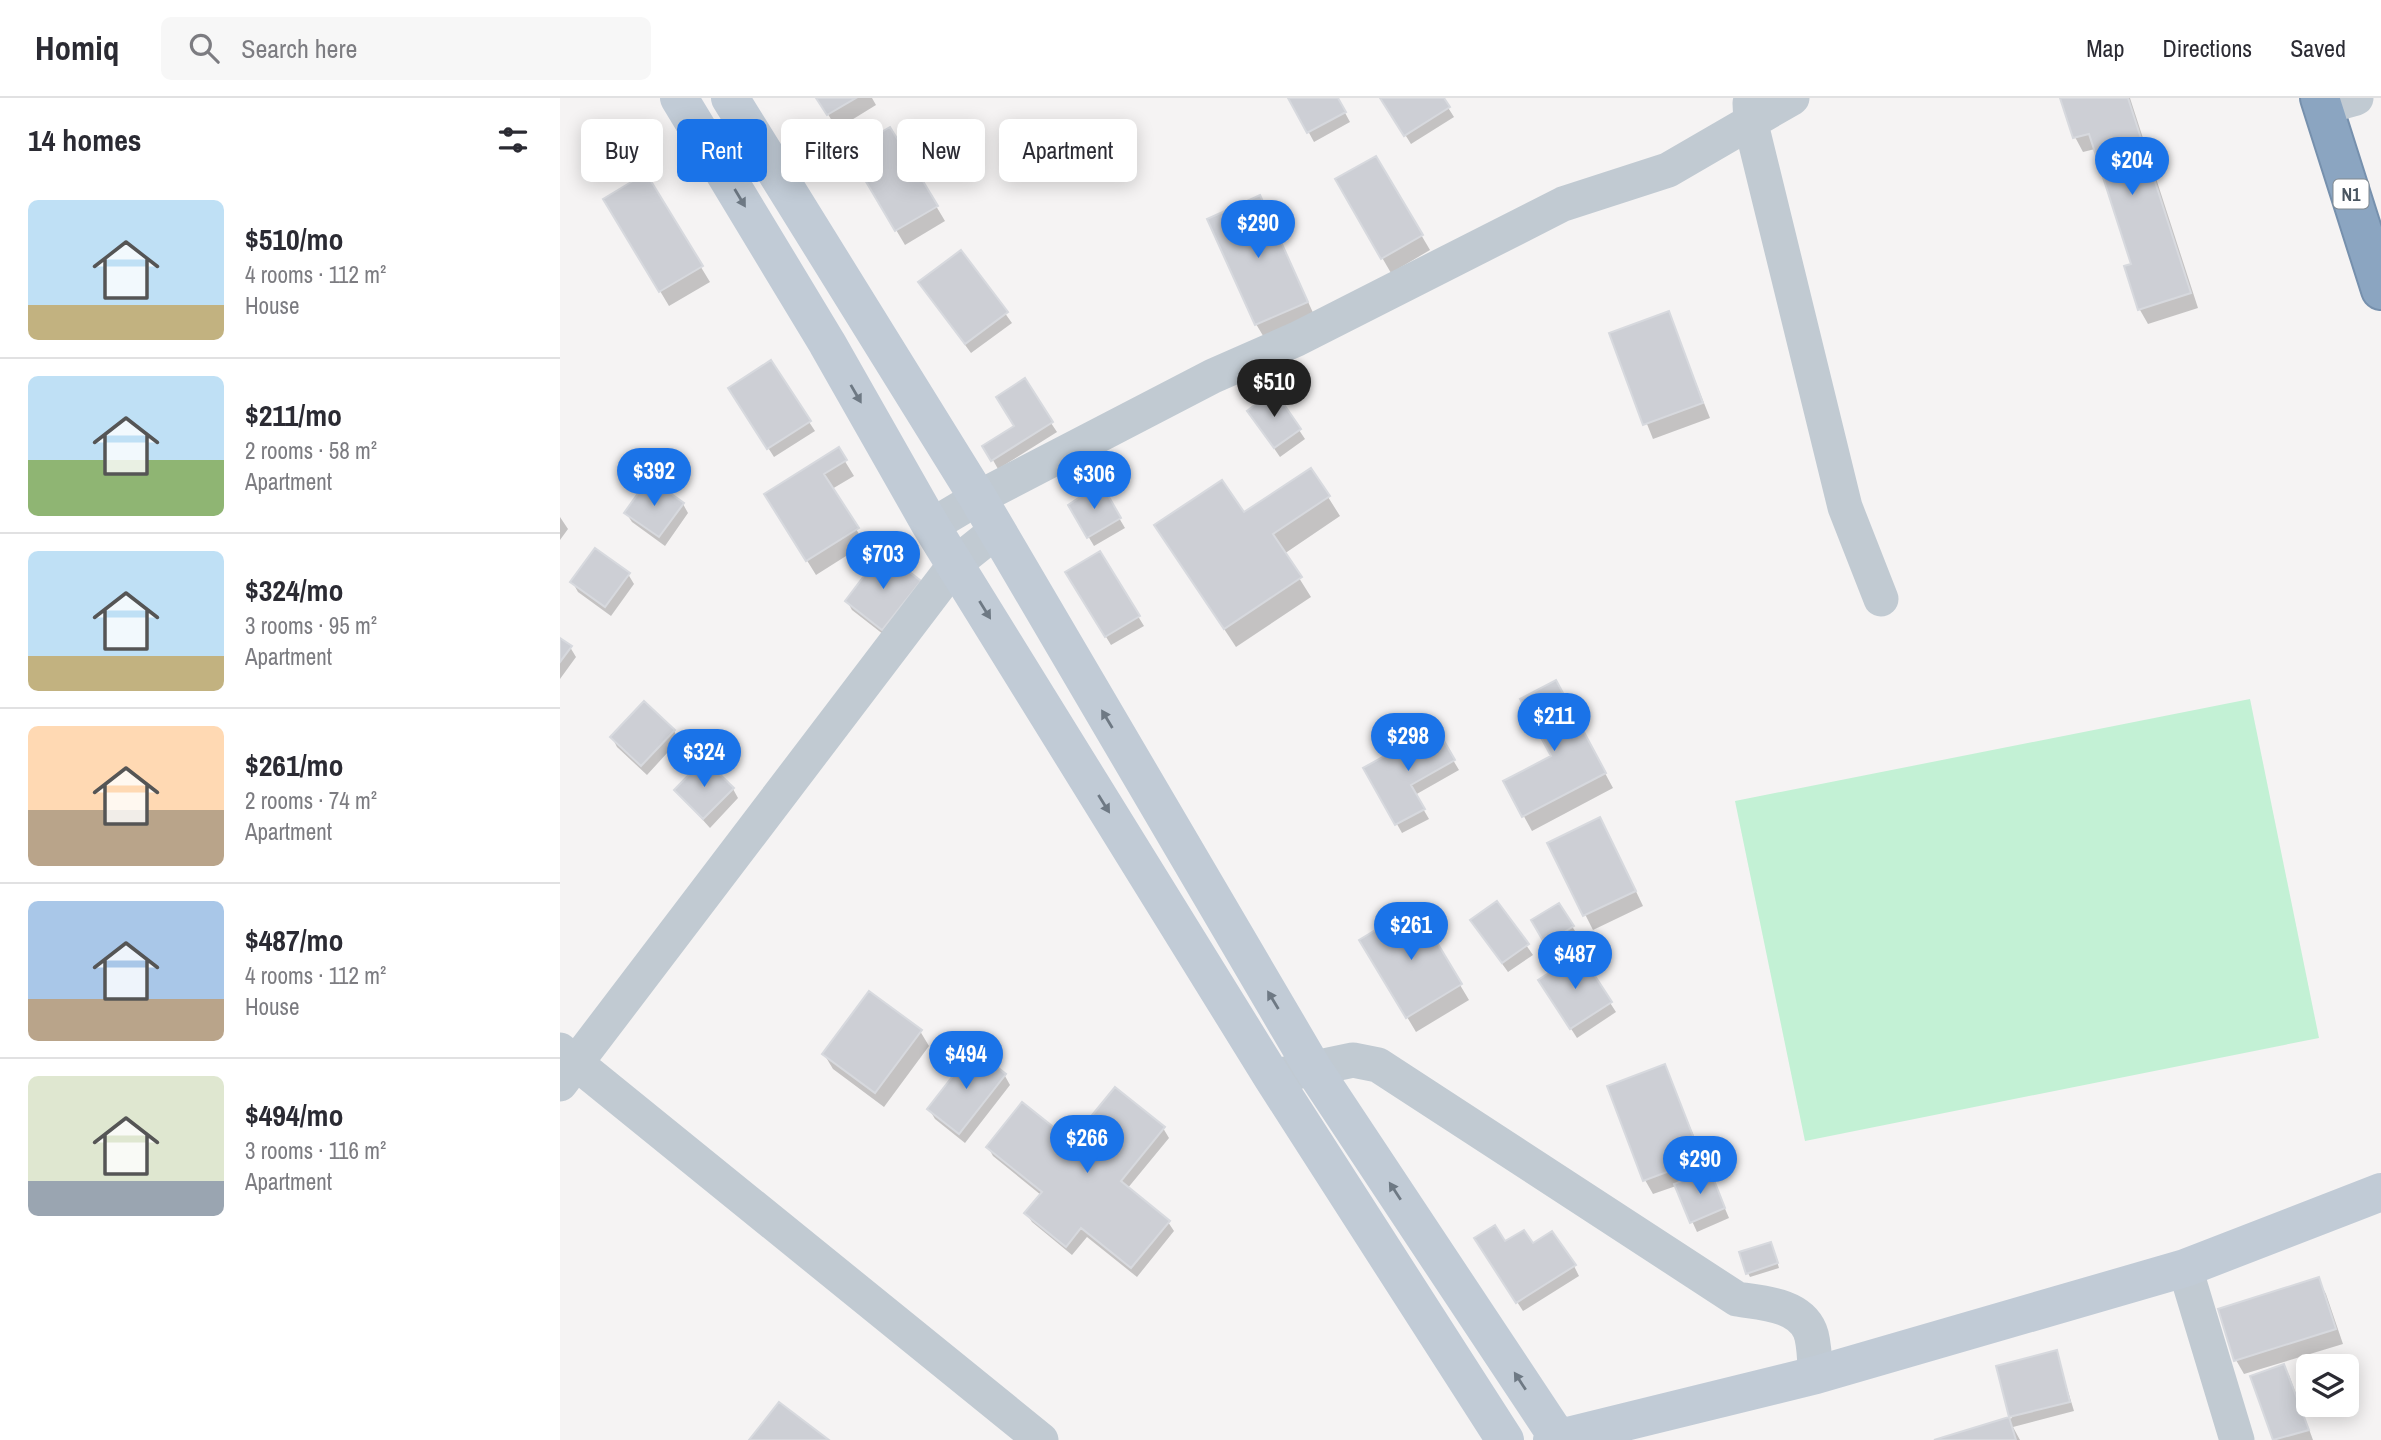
<!DOCTYPE html>
<html lang="en">
<head>
<meta charset="utf-8">
<style>
  :root { --surface:#fff; --page:#f7f7f7; --text:#2b2b33; --muted:#7c7c81; --line:#e1e1e2; --accent:#1a73e8 }
  body { margin:0; font-family:"Archivo Narrow",sans-serif; background:var(--page); color:var(--text); height:100vh; display:flex; flex-direction:column; font-size:26px; white-space:nowrap }
  * { box-sizing:border-box; margin:0 }
  p { font-size:23px; color:var(--muted) }
  .icon { flex:none; width:38px; height:38px; fill:none; stroke:currentColor; stroke-width:2; stroke-linecap:round; stroke-linejoin:round }
  .map { position:relative; flex:1; overflow:hidden }
  .sheet { display:flex; flex-direction:column; background:var(--surface); width:560px }
  .sheet>* { flex:none }
  .top-card { position:absolute; left:21px; top:21px; width:665px; height:63px; display:flex; gap:14px }
  .controls { position:absolute; left:1736px; top:1256px; display:grid; gap:14px }
  .controls a { display:grid; place-items:center; width:63px; height:63px; border-radius:10px; background:var(--surface); box-shadow:0 4px 18px #0003; font-size:35px }
  .price { position:absolute; translate:-50% -60px; padding:0 16px; border-radius:24px; background:var(--accent); color:#fff; font-size:23px; line-height:46px; filter:drop-shadow(0 2px 4px #0008) }
  .price::after { content:''; position:absolute; left:50%; top:42px; width:21px; height:16px; margin-left:-10px; background:inherit; clip-path:polygon(0 0,100% 0,50% 100%) }
  .price.active { background:#222; color:#fff }
  ul { padding:0; list-style:none }
  li { display:flex; align-items:center; gap:21px; height:175px; padding:0 28px }
  li+li { border-top:2px solid var(--line) }
  li span { display:grid; place-items:center; flex:none; width:196px; height:140px; border-radius:10px; color:#555 }
  li>.icon { margin-inline-start:auto }
  span .icon { width:84px; height:84px; fill:#fffc; stroke-width:1 }
  li b { font-size:30px }
  h2 { display:flex; justify-content:space-between; align-items:center; height:84px; padding:0 28px; font-size:30px }
  .tag { padding:0 24px; border-radius:10px; background:var(--surface); box-shadow:0 4px 18px #0003; font-size:24px; line-height:63px }
  .tag.active { background:var(--accent); color:#fff }
  header { display:flex; align-items:center; gap:42px; box-sizing:border-box; height:98px; padding:0 35px; background:var(--surface); border-bottom:2px solid var(--line) }
  header strong { font-size:33px }
  nav { display:flex; gap:38px; margin-inline-start:auto; font-size:24px }
  .search { width:490px; height:63px; background:var(--page); display:flex; align-items:center; gap:18px; box-sizing:border-box; padding:0 24px; border-radius:10px; color:var(--muted); font-size:26px }
  main { display:flex; flex:1; min-height:0 }
  .map>svg:first-child { display:block }
  .green { fill:#c3f1d5 }
  .shadow { fill:#0003 }
  .building { fill:#cdcfd5; stroke:#d7d9de; stroke-width:2 }
  .lines { fill:none; stroke-linecap:round; stroke-linejoin:round }
  .highway-casing { stroke:#7690ad; stroke-width:42 }
  .street { stroke:#c1cad2; stroke-width:35 }
  .secondary { stroke:#c1cbd6; stroke-width:38 }
  .highway { stroke:#8ba5c1; stroke-width:38 }
  .oneway { fill:#6e7984 }
  .labels { text-anchor:middle; dominant-baseline:central; stroke-width:6; stroke-linejoin:round; paint-order:stroke }
  .shield { fill:#fff; stroke:#808990; stroke-width:2 }
  .shield-label { font-size:18px; font-weight:bold; fill:#4a5661 }
</style>
</head>
<body>
<header>
<strong>Homiq</strong>
<div class="search"><svg class="icon" aria-label="search" viewBox="0 0 24 24"><circle cx="10" cy="10" r="6"/><path d="M15 15l6 6"/></svg>Search here</div>
<nav><a>Map</a><a>Directions</a><a>Saved</a></nav>
</header>
<main>
<section class="sheet">
<h2>14 homes<svg class="icon" aria-label="filters" viewBox="0 0 24 24"><path d="M4 7h16M4 17h16"/><circle cx="9" cy="7" r="2"/><circle cx="15" cy="17" r="2"/></svg></h2>
<ul>
<li><span style="background:linear-gradient(#bfe0f5 75%,#c2b280 0)"><svg class="icon" aria-label="home" viewBox="0 0 24 24"><path d="M3 11l9-7 9 7M6 9v11h12V9"/></svg></span><div><b>$510/mo</b><p>4 rooms · 112 m²</p><p>House</p></div></li>
<li><span style="background:linear-gradient(#bfe0f5 60%,#8fb573 0)"><svg class="icon" aria-label="home" viewBox="0 0 24 24"><path d="M3 11l9-7 9 7M6 9v11h12V9"/></svg></span><div><b>$211/mo</b><p>2 rooms · 58 m²</p><p>Apartment</p></div></li>
<li><span style="background:linear-gradient(#bfe0f5 75%,#c2b280 0)"><svg class="icon" aria-label="home" viewBox="0 0 24 24"><path d="M3 11l9-7 9 7M6 9v11h12V9"/></svg></span><div><b>$324/mo</b><p>3 rooms · 95 m²</p><p>Apartment</p></div></li>
<li><span style="background:linear-gradient(#ffd9b3 60%,#b9a48a 0)"><svg class="icon" aria-label="home" viewBox="0 0 24 24"><path d="M3 11l9-7 9 7M6 9v11h12V9"/></svg></span><div><b>$261/mo</b><p>2 rooms · 74 m²</p><p>Apartment</p></div></li>
<li><span style="background:linear-gradient(#a9c7e8 70%,#b9a48a 0)"><svg class="icon" aria-label="home" viewBox="0 0 24 24"><path d="M3 11l9-7 9 7M6 9v11h12V9"/></svg></span><div><b>$487/mo</b><p>4 rooms · 112 m²</p><p>House</p></div></li>
<li><span style="background:linear-gradient(#dfe7d0 75%,#9aa5b1 0)"><svg class="icon" aria-label="home" viewBox="0 0 24 24"><path d="M3 11l9-7 9 7M6 9v11h12V9"/></svg></span><div><b>$494/mo</b><p>3 rooms · 116 m²</p><p>Apartment</p></div></li>
</ul>
</section>
<div class="map">
<svg width="1821" height="1342" viewBox="0 0 1821 1342">
  <rect width="100%" height="100%" fill="#f5f3f3"/>
  <path class="green" d="M1690,601l69,339 -514,103 -70,-340z"/>
  <path class="shadow" d="M258,0h54l4,7 -39,24z
    M730,0h47l13,24 -36,20z
    M822,0h60l12,19 -43,27z
    M1502,0h68l68,210 -50,16 -8,-14 -14,-43 7,-2 -38,-116 -12,3 -8,-15z
    M330,31l55,92 -40,24 -55,-93z
    M816,60l54,92 -39,23 -54,-93z
    M85,77l65,107 -41,24 -64,-107z
    M700,99l55,120 -50,22 -9,-15z
    M401,154l51,71 -41,30 -45,-61z
    M1108,215l42,105 -57,21 -42,-105z
    M176,300l73,24 6,9 -41,26z
    M695,323l44,9 6,9 -25,18z
    M491,325l6,9 -59,37 -13,-23z
    M278,352l16,26 -22,13 33,55 -49,31 -41,-66z
    M751,372l29,46 -56,38 27,43 -75,50 -80,-121 87,-11z
    M540,388l25,42 -31,18 -24,-40z
    M123,406l5,9 -23,33 -33,-24 -6,-9z
    M0,419l8,12 -8,11z
    M539,455l45,73 -33,19 -44,-72z
    M68,476l6,10 -23,32 -33,-24 -5,-9z
    M359,484l-31,56 -36,-28 -5,-9z
    M0,542l10,7 6,10 -16,22z
    M1004,599l49,91 -81,43 -27,-49 48,-25z
    M875,632l24,40 -44,25 14,24 -27,14 -36,-64z
    M114,633l5,9 -32,35 -30,-28 -5,-10z
    M173,691l5,9 -28,30 -34,-38z
    M1048,735l35,73 -50,24 -44,-87z
    M937,805l36,52 -25,17 -30,-42z
    M998,807l17,26 -26,16 -16,-26z
    M854,810l55,92 -53,32 -55,-92z
    M1019,857l37,57 -39,26 -31,-48z
    M360,933l9,15 -45,61 -51,-38 -9,-15z
    M1104,968l65,152 -32,14 -21,-46 -23,8 -8,-14z
    M445,978l5,9 -45,58 -30,-24 -6,-10z
    M603,1030l6,10 -42,51 41,33 6,9 -37,46 -50,-40 -15,18 -40,-33 -6,-9 15,-18 -48,-39 -5,-9 83,-4z
    M945,1146l27,1 42,21 5,10 -56,35 -41,-63z
    M1213,1150l6,20 -29,9 -2,-4z
    M1758,1181l8,15 17,50 -99,30 -8,-14z
    M1496,1254l18,59 -61,16 7,13h-80l72,-22 -14,-51z
    M1724,1268l5,9 24,65h-38l-23,-63z"/>
  <path class="building" d="M256,0h40l-29,17z
    M728,0h50l8,14 -39,21z
    M820,0h64l6,9 -46,29z
    M1500,0h68l63,195 -53,17 -14,-44 7,-2 -42,-130 -16,4z
    M330,29l48,79 -43,25 -47,-80z
    M816,58l47,79 -42,24 -46,-80z
    M86,75l57,93 -44,26 -56,-93z
    M700,97l48,107 -53,23 -48,-106z
    M401,152l47,62 -43,32 -47,-62z
    M1109,213l34,92 -60,22 -34,-92z
    M211,262l40,61 -44,28 -39,-61z
    M465,280l28,44 -62,39 -9,-15 32,-20 -18,-29z
    M714,292l27,39 -27,19 -27,-37z
    M279,349l8,13 -23,14 35,54 -53,33 -42,-67z
    M751,370l19,28 -57,38 29,43 -78,52 -70,-104 68,-45 22,32z
    M89,380l35,25 -25,34 -35,-24z
    M541,385l20,35 -34,20 -19,-33z
    M35,450l35,25 -25,34 -35,-25z
    M323,453l38,30 -39,49 -37,-29z
    M323,453l38,30 -39,49 -37,-29z
    M540,453l40,65 -35,21 -40,-65z
    M0,540l12,8 -12,16z
    M996,582l50,93 -84,44 -19,-36 48,-25 -31,-57z
    M84,603l31,29 -34,36 -31,-29z
    M876,629l19,33 -44,25 14,24 -30,16 -32,-57z
    M144,661l30,29 -31,31 -29,-29z
    M1040,719l36,74 -53,25 -36,-73z
    M937,803l32,43 -27,19 -32,-43z
    M999,805l15,23 -29,18 -14,-24z
    M855,808l47,78 -56,34 -47,-78z
    M1020,855l32,49 -42,27 -32,-49z
    M309,893l53,39 -47,63 -53,-39z
    M414,951l32,25 -47,60 -32,-25z
    M1105,966l37,95 -59,22 -36,-95z
    M555,989l50,40 -44,54 49,40 -39,47 -50,-40 -15,19 -42,-34 18,-21 -56,-45 36,-45 49,39z
    M1150,1072l15,38 -35,15 -16,-39z
    M935,1127l10,16 19,-11 9,13 19,-12 24,34 -60,38 -42,-65z
    M1211,1144l7,21 -32,11 -7,-22z
    M1759,1179l17,52 -102,32 -16,-52z
    M1497,1252l13,52 -61,15 -13,-51z
    M1724,1266l25,66 -36,10 -23,-64z
    M219,1304l50,38h-80z
    M1449,1319l7,23h-82z"/>
  <g class="lines">
    <g class="highway-casing">
      <path id="highway" d="M1760,0l61,192"/>
    </g>
    <path class="street" d="M1190,5l1,21 94,383 36,92
      M1763,9l33,-9
      M371,428l47,-28 235,-122 84,-37 266,-135 105,-34 124,-72
      M0,952l481,390
      M726,976l67,-14 25,5 359,234c24,4 62,5 73,32 5,12 4,31 6,44
      M0,986l396,-521 40,-32
      M1625,1170l52,172"/>
    <path class="secondary" d="M119,0l148,245 104,183 341,551 233,363
      M170,0l248,400 334,569 246,371
      M992,1342l264,-65 369,-107 196,-76"/>
    <use href="#highway" class="highway"/>
  </g>
  <defs><path id="oneway-solid" d="M-6-.8H1V-3.2L6.5 0L1 3.2V.8H-6Z" transform="scale(1.75)"/></defs>
  <g class="oneway">
    <use href="#oneway-solid" transform="translate(180 100) rotate(59)"/>
    <use href="#oneway-solid" transform="translate(296 296) rotate(60)"/>
    <use href="#oneway-solid" transform="translate(425 512) rotate(58)"/>
    <use href="#oneway-solid" transform="translate(547 621) rotate(-121)"/>
    <use href="#oneway-solid" transform="translate(544 706) rotate(58)"/>
    <use href="#oneway-solid" transform="translate(713 902) rotate(-121)"/>
    <use href="#oneway-solid" transform="translate(835 1093) rotate(-123)"/>
    <use href="#oneway-solid" transform="translate(960 1283) rotate(-123)"/>
  </g>
  <g class="labels">
    <rect class="shield" x="1773.5" y="81.5" width="35" height="29" rx="5"/>
    <g class="shield-label">
      <text x="1791" y="96">N1</text>
    </g>
  </g>
</svg>
<div class="controls">
<a><svg class="icon" aria-label="layers" viewBox="0 0 24 24"><path d="M12 4l9 5-9 5-9-5zM3 14l9 5 9-5"/></svg></a>
</div>
<b class="price" style="left:1572px;top:99px">$204</b>
<b class="price" style="left:698px;top:162px">$290</b>
<b class="price active" style="left:714px;top:321px">$510</b>
<b class="price" style="left:94px;top:410px">$392</b>
<b class="price" style="left:534px;top:413px">$306</b>
<b class="price" style="left:323px;top:493px">$703</b>
<b class="price" style="left:994px;top:655px">$211</b>
<b class="price" style="left:848px;top:675px">$298</b>
<b class="price" style="left:144px;top:691px">$324</b>
<b class="price" style="left:851px;top:864px">$261</b>
<b class="price" style="left:1015px;top:893px">$487</b>
<b class="price" style="left:406px;top:993px">$494</b>
<b class="price" style="left:527px;top:1077px">$266</b>
<b class="price" style="left:1140px;top:1098px">$290</b>
<div class="top-card">
<a class="tag">Buy</a>
<a class="tag active">Rent</a>
<a class="tag">Filters</a>
<a class="tag">New</a>
<a class="tag">Apartment</a>
</div>
</div>
</main>
</body>
</html>
